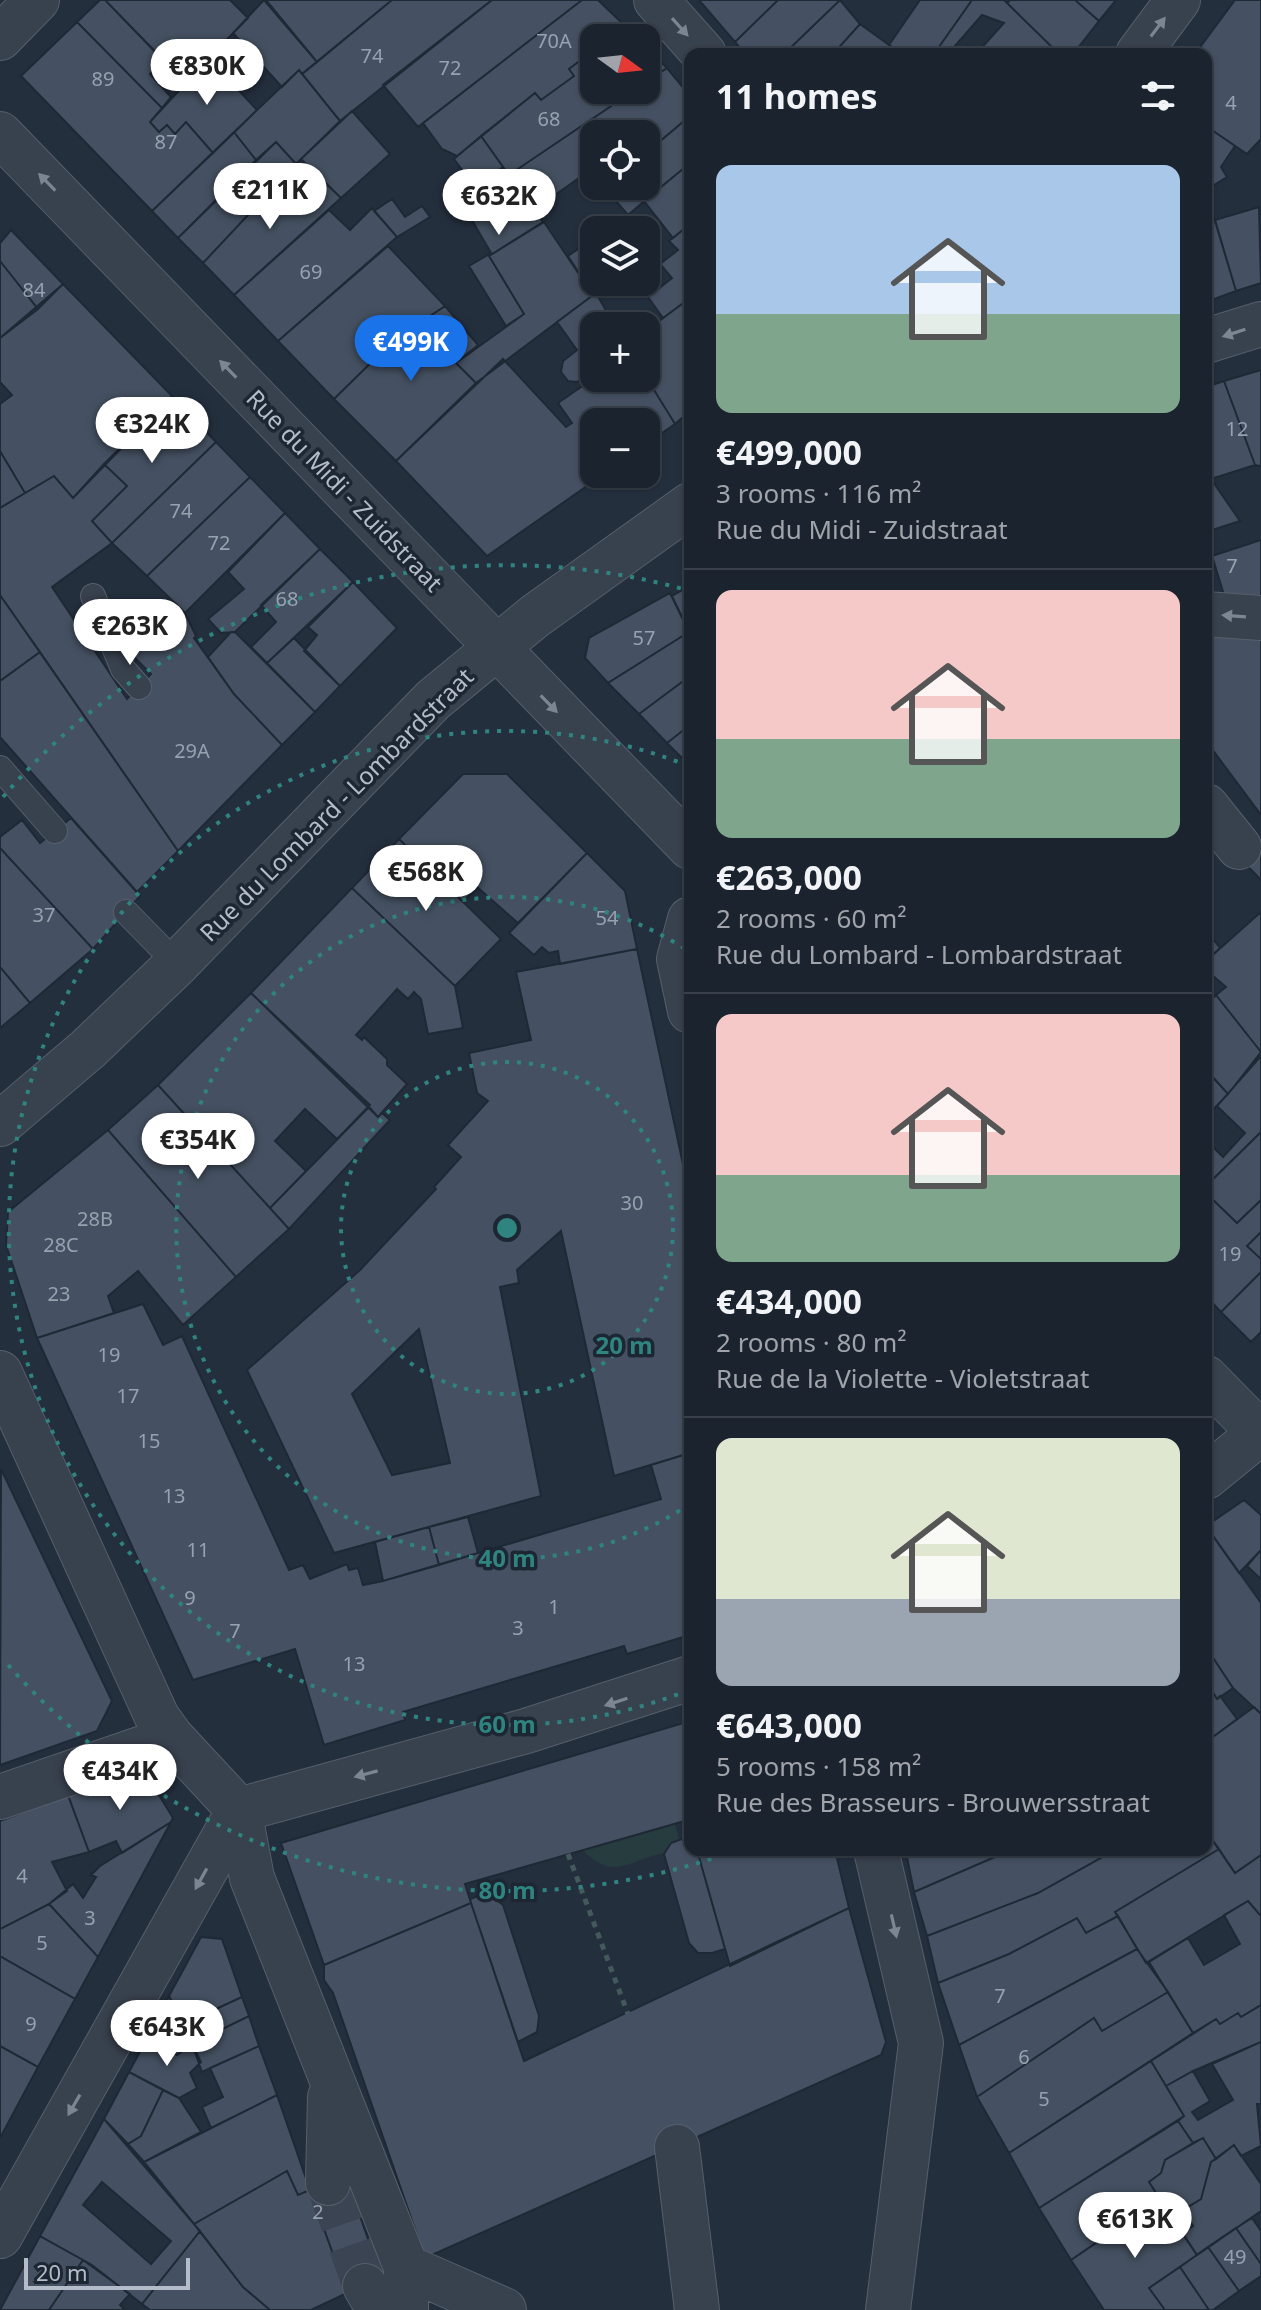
<!DOCTYPE html>
<html lang="en">
<head>
<meta charset="utf-8">
<style>
  :root { --surface:#1b232e; --page:#282f3a; --text:#f1f3f6; --muted:#a0a4aa; --line:#39404a; --accent:#1a73e8 }
  body { margin:0; font-family:"Noto Sans",sans-serif; background:var(--page); color:var(--text); height:100vh; display:flex; flex-direction:column; font-size:30px; white-space:nowrap }
  * { box-sizing:border-box; margin:0 }
  p { font-size:26px; color:var(--muted) }
  .icon { flex:none; width:44px; height:44px; fill:none; stroke:currentColor; stroke-width:2; stroke-linecap:round; stroke-linejoin:round }
  .map { position:relative; flex:1; overflow:hidden }
  .sheet { position:absolute; left:684px; top:48px; width:528px; height:1808px; display:flex; flex-direction:column; background:var(--surface); border-radius:16px; box-shadow:0 2px 6px #0004,0 0 0 2px var(--line) }
  .sheet>* { flex:none }
  .needle { width:52px; rotate:105deg }
  .buttons { position:absolute; left:580px; top:24px; display:grid; gap:16px }
  .buttons a { display:grid; place-items:center; width:80px; height:80px; border-radius:16px; background:var(--surface); box-shadow:0 2px 6px #0004,0 0 0 2px var(--line); font-size:40px }
  .scale { position:absolute; left:24px; bottom:20px; width:166px; box-sizing:border-box; padding-left:8px; border:4px solid #b4bcc9; border-top:0; font-size:22px; line-height:28px; white-space:nowrap; color:#b4bcc9; -webkit-text-stroke:6px #1d2633; paint-order:stroke }
  .price { position:absolute; translate:-50% -68px; padding:0 18px; border-radius:28px; background:#fff; color:#222; font-size:26px; line-height:52px; filter:drop-shadow(0 2px 4px #0008) }
  .price::after { content:''; position:absolute; left:50%; top:48px; width:24px; height:18px; margin-left:-12px; background:inherit; clip-path:polygon(0 0,100% 0,50% 100%) }
  .price.on { background:var(--accent); color:#fff }
  ul { padding:0; list-style:none }
  li { display:grid; align-content:center; gap:16px; height:424px; padding:0 32px }
  li+li { border-top:2px solid var(--line) }
  li span { display:grid; place-items:center; height:248px; border-radius:16px; color:#555 }
  li>.icon { margin-inline-start:auto }
  span .icon { width:144px; height:144px; fill:#fffc; stroke-width:1 }
  li b { font-size:34px }
  h2 { display:flex; justify-content:space-between; align-items:center; height:96px; padding:0 32px; font-size:34px }
  .map>svg:first-child { display:block }
  .green { fill:#263c3f }
  .building { fill:#455162; stroke:#1f2835; stroke-width:2; fill-rule:evenodd }
  .lines { fill:none; stroke-linecap:round; stroke-linejoin:round }
  .street-tunnel { stroke:#3a4453; stroke-width:44; stroke-dasharray:44 22; stroke-linecap:butt }
  .lane-casing { stroke:#565f6c; stroke-width:26 }
  .street-casing { stroke:#565f6c; stroke-width:46 }
  .path { stroke:#44595c; stroke-width:5; stroke-dasharray:6 6; stroke-linecap:butt }
  .lane { stroke:#38414e; stroke-width:24 }
  .street { stroke:#38414e; stroke-width:44 }
  .oneway { fill:#7c8592 }
  .ring { fill:none; stroke:#308480; stroke-width:4; stroke-dasharray:4 8 }
  .labels { text-anchor:middle; dominant-baseline:central; stroke-width:7; stroke-linejoin:round; paint-order:stroke }
  .number-label { font-size:20px; fill:#98a1af }
  .street-label { font-size:24px; fill:#b4bcc9; stroke:#1d2633 }
  .centre { fill:#308480; stroke:#1d2633; stroke-width:4 }
  .ring-label { font-size:24px; text-anchor:middle; font-weight:bold; fill:#308480; stroke:#1d2633; stroke-width:7; stroke-linejoin:round; paint-order:stroke }
</style>
</head>
<body>
<div class="map">
<svg width="1261" height="2310" viewBox="0 0 1261 2310">
  <rect width="100%" height="100%" fill="#242f3e"/>
  <path class="green" d="M675,1824l11,40 -22,-11c-34,6 -50,30 -81,-3z"/>
  <path class="building" d="M100,0h5l58,60 -13,14 21,23 -9,11 -85,-86z
    M105,0h125l18,18 -63,64z
    M264,0l53,62 -15,12 -3,-4 -17,17 -49,-54z
    M266,0h126l-75,62z
    M392,0h100l-152,121 -38,-47z
    M492,0h90l-164,127 -35,-42z
    M582,0h16l27,26 -16,12h-15v12l-25,19 5,7 -33,24 -6,-7 -78,63 -15,-7 -19,-26z
    M699,0h79l-43,42z
    M778,0h62l-56,54h-39l-10,-12z
    M840,0l20,24 -27,30h-49z
    M920,0h52l-38,54h-31l-14,-9z
    M972,0h32l55,54h-83l28,-31 -22,-8 -34,39h-14z
    M1010,0h65l24,21 -26,33h-14l-52,-51z
    M1075,0h41l-17,21z
    M1235,0h26v139l-14,15 -41,-28v-72h-11z
    M77,22l85,86 -12,14 9,10 8,-7 8,9 11,-12 27,31 -61,58 -131,-135z
    M860,24l29,21 10,6 -66,3z
    M625,26l12,12h-28z
    M646,47l21,21 -21,14z
    M594,50v40h41l-126,85 -28,-39 54,-43 6,7 33,-24 -5,-7z
    M209,58l48,52 -44,43 -27,-31 -11,12 -8,-9 -8,7 -9,-10z
    M667,68l23,28v20l-44,37v-19h-52v41l-4,-5 -56,40 -25,-35 126,-85h11v-8z
    M299,70l41,51 -44,43 -20,-22 -20,18 -22,-28z
    M352,111l38,43 -49,44 -40,-39z
    M690,116v47l-35,29 -9,-10v-29z
    M1206,126l29,20 -14,21 6,10 -21,13z
    M234,132l22,28 -78,78 -26,-27z
    M481,136l22,31 -28,20 -21,-28z
    M276,142l20,22 -93,99 -25,-25z
    M690,163v61l-17,14 -29,-37z
    M313,171l28,27 -107,97 -31,-32 79,-84 12,12z
    M509,175l34,47 -54,34 35,58 -18,12 -37,-60 22,-13 -32,-55 16,-11 6,8z
    M646,182l9,10 -27,23 -25,-29h43z
    M392,199l13,18 17,-11 8,11 -33,20 -23,-26z
    M1209,201l27,90 -30,11v-100z
    M1259,207l2,76 -25,8 -21,-71z
    M372,208l25,29 -119,104 -44,-46 95,-85 21,20z
    M544,222l49,73 -117,88 -20,-20 68,-49 -35,-58z
    M690,224v74l-27,20 -15,-21 24,-19 -12,-14 18,-14 -9,-9z
    M11,230l52,54 -25,25 -38,-48v-18z
    M594,238v44h21l-17,13h-5l-25,-39z
    M388,246l57,60 -51,34 -60,59 -56,-58z
    M0,261l38,48 -38,29z
    M63,284l109,112 -99,102 -19,-22 -29,17 -25,-42v-47l12,-9 -12,-13v-44z
    M596,293l19,33h-21v52l-7,5 -4,-4 -6,3 -9,-1 -7,-9 2,-11 14,-11 -20,-28z
    M690,298v113l-15,13 -29,-47v-46z
    M445,306l33,39 -22,18 20,20 -80,78 -62,-62 60,-59z
    M503,359l63,68 6,-4 -14,-20 36,-25 52,-1 29,47 -29,20v-22h-52v52h10l-117,82 -91,-95z
    M1261,370v95l-2,1 -4,-1 -31,-84z
    M1224,381l31,84 -44,14 -5,-4v-88z
    M172,396l44,46 -104,101 -20,-22 35,-35 -23,-22z
    M216,442l34,35 -103,99 -35,-33z
    M0,451l25,42 -25,15z
    M104,464l23,22 -35,35 20,22 -60,44 75,112 24,-25 -23,-23 47,-48 10,10 11,23 -2,2 40,56 48,51 -104,106 -178,-256v-87l54,-32 19,22z
    M1206,475l5,4 29,42 -34,11z
    M250,477l35,36 -100,100 -38,-37z
    M285,513l35,36 -85,83 -14,1 -13,-14 36,-30 -16,-17z
    M1261,540v61l-36,-3 -13,-42z
    M320,549l33,33 -86,81 -16,-16 25,-25 -15,-17z
    M353,582l44,46 -57,58 -36,-35 13,-16 -9,-8z
    M690,586v48l-18,-38z
    M670,593l19,39 -81,51 -23,-25 4,-20z
    M0,595l40,57 -40,29z
    M231,632h4l80,80 -33,33 -48,-51 -26,-37z
    M689,632l1,44 -51,38 -31,-31z
    M1214,632l47,2v181l-55,-74v-104z
    M294,638l46,48 -25,26 -48,-49z
    M40,652l138,199 -41,41 -137,-155v-56z
    M690,676v49l-23,18 -28,-29z
    M690,725v41l-23,-23z
    M463,774h44l80,79 -69,70 -41,-36 -14,15 -64,-63z
    M71,818l69,78 -47,53 -93,-101v-11l22,-17 18,23z
    M1252,834l9,10v36l-27,-28z
    M399,839l102,100 -46,47 -103,-98z
    M0,848l93,101 -63,54 -30,-36z
    M587,853l38,38 12,58 -77,15 -2,-13 -9,2 -7,-6 -8,8 -25,-22z
    M352,888l103,98 8,42 -35,6 -7,-35 -7,-7 -6,7 -11,-10 -41,46 6,5 2,-3 23,22v6l20,19 -29,33 -127,-124z
    M1261,912v140l-45,-57 10,-8 -20,-17v-9z
    M1206,930l14,18 -14,13z
    M637,949l53,248v256l-76,23 -53,-245 -44,39 2,13 -19,4 41,209 -207,57 -87,-183 113,-100 76,-81 -2,-2 27,-30 -13,-12 40,-44 -11,-8 -8,-40 62,-13 -15,-68zM419,1329l31,134 -58,12 -40,-81z
    M0,967l30,36 -30,25z
    M251,993l119,112 -33,34 -32,-30 -30,32 31,30 -36,37 -112,-123z
    M1216,995l45,57 -33,42 -22,-24v-65z
    M1261,1056v76l-55,54v-46l17,17 22,-24 -28,-27z
    M1211,1075l17,19 -22,23v-37z
    M158,1085l131,144 -53,48 -128,-147z
    M369,1107l9,10 4,-4 8,7 -101,109 -19,-21z
    M108,1130l128,147 -53,48 -45,-54 -30,25 6,17 -77,25 -31,-93 2,-33z
    M1261,1132v68l-24,23 -31,-30v-7z
    M1206,1193l31,30 24,-23v32l-14,14 14,13v13l-40,40 -15,-16z
    M1261,1232v27l-14,-13z
    M1261,1272v60l-10,10 -30,-30z
    M143,1304l20,41 19,-9 107,234 14,-5 7,14 37,-15 2,6 9,-2 5,17 20,-4 278,-82 -10,-34 39,-12v182l-63,19 -3,-8 -221,66 2,8 -81,25 -29,-96 -102,31 -156,-342z
    M1,1469l111,232 -15,30 -97,34z
    M1244,1500l17,15v35l-22,23 -33,-47z
    M468,1517l10,36 -39,12 -10,-38z
    M1206,1526l55,77v111l-28,-26 -27,-41z
    M429,1527l10,38 -56,16 -8,-39z
    M1261,1550v29l-14,-13z
    M1206,1647l27,41 -16,11 -11,-18z
    M1206,1681l11,18 3,-3 17,23 -31,23z
    M1254,1707l7,7v141l-26,18 -29,-42v-89z
    M690,1721v105l-2,-6 -223,64 6,19 -147,62 -43,-122z
    M131,1771l17,6 25,41 -2,4 -49,31 -6,-12 -27,11 -21,-57z
    M68,1795l21,57 -37,10 15,29 -18,13 -49,25v-108z
    M171,1822l-73,135 -49,-53 24,-20 10,14 13,-21 -5,-2 9,-9z
    M1206,1831l13,18 -104,63 3,4 -32,17 -9,-15 -68,36 -71,29 -11,-47 111,-43 77,-43h91z
    M690,1836v14h7l28,99 -13,4h-14l-9,-10 -25,-89 7,-11z
    M1219,1849l16,24 26,-18v61l-13,-15 -102,62 -31,-51z
    M697,1850h138l14,58 -119,58z
    M910,1850h101l-97,42 -8,-40z
    M1011,1850h104l-77,43 -111,43 -13,-44z
    M478,1896h13l12,9 36,111 -2,16 -19,10 -47,-139 -1,-4z
    M1248,1901l13,15v89l-20,12 -3,-4 -18,11 -4,-5 -23,14 -44,-71 39,-24 16,27 36,-21 -16,-29z
    M471,1903l53,158 325,-153 37,134 -5,13 -456,203 -92,-265 -9,-13v-15z
    M49,1904l49,53 -23,42 -75,-43v-27z
    M1118,1916l19,33 -178,96 -21,-62 71,-29 68,-36 9,15z
    M201,1937l21,2 20,58 -59,27 -14,-28z
    M1137,1949l31,43 -66,39 -8,-13 -117,79 -18,-52z
    M0,1956l75,43 -37,68 -38,-21z
    M1168,1992l25,41 -184,120 -32,-56 117,-79 8,13z
    M169,1996l23,48 -15,11 -28,-20z
    M242,1997l7,19 -57,28 -9,-20z
    M1261,2005v37l-68,29 -27,15 -15,-25 65,-42 4,5 18,-11 3,4z
    M249,2016l10,30 -57,26 -10,-28z
    M149,2035l28,20 15,-11 9,18 -11,11 7,15 -18,10 -50,-26z
    M1261,2042v62h-4l4,42 -20,10 -7,-11 -18,14 -13,-21 -10,5 -15,-22 6,-5 -18,-30 27,-15 17,30 -18,11 6,8 35,-20 -21,-36z
    M0,2046l38,21 -38,71z
    M259,2046l18,49 -66,33 -9,-21 21,-10 -13,-29z
    M1151,2061l33,55 -145,92 -30,-55z
    M129,2072l34,18 -22,46 -13,8 -24,-25z
    M163,2090l16,8 22,34 -57,30 -16,-18 13,-8z
    M277,2095l33,95 -12,5 -11,-24 -93,53 -50,-62z
    M104,2119l96,112 -58,73 -50,-39 -52,-29zM102,2182l69,59 -20,23 -68,-59z
    M1178,2121l15,22 -28,17 -4,13 -12,9 11,17 -89,61 -32,-52z
    M1203,2138l13,21 -5,3 -10,37 -18,11 10,16 -11,7 -33,-51 12,-9 4,-13z
    M1234,2145l27,39v27l-64,44 -15,-22 11,-7 -10,-16 18,-11 10,-37z
    M287,2171l11,24 12,-5 37,103 -36,17h-41l-27,-23 -49,-63z
    M346,2176l36,103 -35,14 -37,-103z
    M1160,2199l37,56 -48,33 16,22h-61l-33,-50z
    M1252,2218l9,13v33l-25,-36z
    M1236,2228l25,36v12l-22,15 -31,-44z
    M200,2231l43,56 27,23h-120l-8,-6z
    M40,2236l43,24 -34,50h-49z
    M1208,2247l31,44 -26,19h-4l-29,-43z
    M83,2260l47,34 -10,11 5,5h-76z
    M1180,2267l29,43h-44l-16,-22z"/>
  <g class="lines">
    <path class="street-tunnel" d="M328,2183l37,103"/>
    <g class="lane-casing">
      <path id="lane" d="M93,596l30,73 16,18
        M0,768l55,63
        M126,912l51,52"/>
    </g>
    <g class="street-casing">
      <path id="street" d="M656,0l48,54
        M0,38l37,-38
        M1138,54l40,-54
        M0,134l690,713
        M1206,341l55,-17
        M1206,614l55,4
        M1206,806l33,41
        M690,919l-11,40 11,52
        M0,1124l88,-75 89,-85 256,-264 102,-84 155,-111
        M0,1373l157,344 15,21 67,72
        M1206,1378l55,56
        M1206,1477l55,-45
        M0,1797l172,-59
        M239,1810l13,68 154,389v43
        M239,1810l287,-79 164,-53
        M876,1850l45,193 -33,267
        M677,2147l20,163
        M328,2183l2,-86
        M0,2236l239,-426
        M406,2267l98,43
        M365,2286l14,24"/>
    </g>
    <path class="path" d="M491,182l15,-11
      M568,1854l60,160"/>
    <use href="#lane" class="lane"/>
    <use href="#street" class="street"/>
  </g>
  <defs><path id="oneway-solid" d="M-6-.8H1V-3.2L6.5 0L1 3.2V.8H-6Z" transform="scale(2)"/></defs>
  <g class="oneway">
    <use href="#oneway-solid" transform="translate(680 27) rotate(48)"/>
    <use href="#oneway-solid" transform="translate(1158 27) rotate(-53)"/>
    <use href="#oneway-solid" transform="translate(47 182) rotate(-134)"/>
    <use href="#oneway-solid" transform="translate(1234 333) rotate(162)"/>
    <use href="#oneway-solid" transform="translate(228 369) rotate(-134)"/>
    <use href="#oneway-solid" transform="translate(1234 616) rotate(-176)"/>
    <use href="#oneway-solid" transform="translate(549 704) rotate(46)"/>
    <use href="#oneway-solid" transform="translate(616 1702) rotate(162)"/>
    <use href="#oneway-solid" transform="translate(366 1774) rotate(165)"/>
    <use href="#oneway-solid" transform="translate(201 1879) rotate(119)"/>
    <use href="#oneway-solid" transform="translate(894 1926) rotate(77)"/>
    <use href="#oneway-solid" transform="translate(74 2105) rotate(120)"/>
  </g>
  <g class="ring">
    <circle cx="507" cy="1228" r="166"/>
    <path d="M690 1504A331 331 0 1 1 690 952"/>
    <path d="M689 1690A497 497 0 1 1 689 766"/>
    <path d="M734 1851A663 663 0 0 1 3 1659M3 797A663 663 0 0 1 690 591"/>
  </g>
  <g class="labels">
    <g class="number-label">
      <text x="554" y="40">70A</text>
      <text x="372" y="55">74</text>
      <text x="450" y="67">72</text>
      <text x="103" y="78">89</text>
      <text x="1231" y="102">4</text>
      <text x="549" y="118">68</text>
      <text x="166" y="141">87</text>
      <text x="311" y="271">69</text>
      <text x="34" y="289">84</text>
      <text x="1237" y="428">12</text>
      <text x="181" y="510">74</text>
      <text x="219" y="542">72</text>
      <text x="1232" y="565">7</text>
      <text x="287" y="598">68</text>
      <text x="644" y="637">57</text>
      <text x="192" y="750">29A</text>
      <text x="44" y="914">37</text>
      <text x="607" y="917">54</text>
      <text x="632" y="1202">30</text>
      <text x="95" y="1218">28B</text>
      <text x="61" y="1244">28C</text>
      <text x="1230" y="1253">19</text>
      <text x="59" y="1293">23</text>
      <text x="109" y="1354">19</text>
      <text x="128" y="1395">17</text>
      <text x="149" y="1440">15</text>
      <text x="174" y="1495">13</text>
      <text x="198" y="1549">11</text>
      <text x="190" y="1597">9</text>
      <text x="554" y="1606">1</text>
      <text x="518" y="1627">3</text>
      <text x="235" y="1630">7</text>
      <text x="354" y="1663">13</text>
      <text x="22" y="1875">4</text>
      <text x="90" y="1917">3</text>
      <text x="42" y="1942">5</text>
      <text x="1000" y="1995">7</text>
      <text x="31" y="2023">9</text>
      <text x="1024" y="2056">6</text>
      <text x="1044" y="2098">5</text>
      <text x="318" y="2211">2</text>
      <text x="1235" y="2256">49</text>
    </g>
    <g class="street-label">
      <text transform="translate(345 490) rotate(46)">Rue du Midi - Zuidstraat</text>
      <text transform="translate(336 804) rotate(-45)">Rue du Lombard - Lombardstraat</text>
    </g>
  </g>
  <circle cx="507" cy="1228" r="12" class="centre"/>
  <g class="ring-label">
    <text x="624" y="1354">20 m</text>
    <text x="507" y="1567">40 m</text>
    <text x="507" y="1733">60 m</text>
    <text x="507" y="1899">80 m</text>
  </g>
</svg>
<div class="buttons">
<a><svg class="needle" viewBox="-14 -14 28 28"><path d="M0-13l5 13h-10z" fill="#e53935"/><path d="M0 13l5-13h-10z" fill="#a0a4aa"/></svg></a>
<a><svg class="icon" aria-label="locate" viewBox="0 0 24 24"><circle cx="12" cy="12" r="6"/><path d="M12 2v4M12 18v4M2 12h4M18 12h4"/></svg></a>
<a><svg class="icon" aria-label="layers" viewBox="0 0 24 24"><path d="M12 4l9 5-9 5-9-5zM3 14l9 5 9-5"/></svg></a>
<a>+</a>
<a>−</a>
</div>
<div class="scale">20 m</div>
<b class="price" style="left:207px;top:107px">€830K</b>
<b class="price" style="left:270px;top:231px">€211K</b>
<b class="price" style="left:499px;top:237px">€632K</b>
<b class="price on" style="left:411px;top:383px">€499K</b>
<b class="price" style="left:152px;top:465px">€324K</b>
<b class="price" style="left:130px;top:667px">€263K</b>
<b class="price" style="left:426px;top:913px">€568K</b>
<b class="price" style="left:198px;top:1181px">€354K</b>
<b class="price" style="left:120px;top:1812px">€434K</b>
<b class="price" style="left:167px;top:2068px">€643K</b>
<b class="price" style="left:1135px;top:2260px">€613K</b>
<section class="sheet">
<h2>11 homes<svg class="icon" aria-label="filters" viewBox="0 0 24 24"><path d="M4 7h16M4 17h16"/><circle cx="9" cy="7" r="2"/><circle cx="15" cy="17" r="2"/></svg></h2>
<ul>
<li><span style="background:linear-gradient(#a9c7e8 60%,#7fa58c 0)"><svg class="icon" aria-label="home" viewBox="0 0 24 24"><path d="M3 11l9-7 9 7M6 9v11h12V9"/></svg></span><div><b>€499,000</b><p>3 rooms · 116 m²</p><p>Rue du Midi - Zuidstraat</p></div></li>
<li><span style="background:linear-gradient(#f6c9c9 60%,#7fa58c 0)"><svg class="icon" aria-label="home" viewBox="0 0 24 24"><path d="M3 11l9-7 9 7M6 9v11h12V9"/></svg></span><div><b>€263,000</b><p>2 rooms · 60 m²</p><p>Rue du Lombard - Lombardstraat</p></div></li>
<li><span style="background:linear-gradient(#f6c9c9 65%,#7fa58c 0)"><svg class="icon" aria-label="home" viewBox="0 0 24 24"><path d="M3 11l9-7 9 7M6 9v11h12V9"/></svg></span><div><b>€434,000</b><p>2 rooms · 80 m²</p><p>Rue de la Violette - Violetstraat</p></div></li>
<li><span style="background:linear-gradient(#dfe7d0 65%,#9aa5b1 0)"><svg class="icon" aria-label="home" viewBox="0 0 24 24"><path d="M3 11l9-7 9 7M6 9v11h12V9"/></svg></span><div><b>€643,000</b><p>5 rooms · 158 m²</p><p>Rue des Brasseurs - Brouwersstraat</p></div></li>
</ul>
</section>
</div>
</body>
</html>
